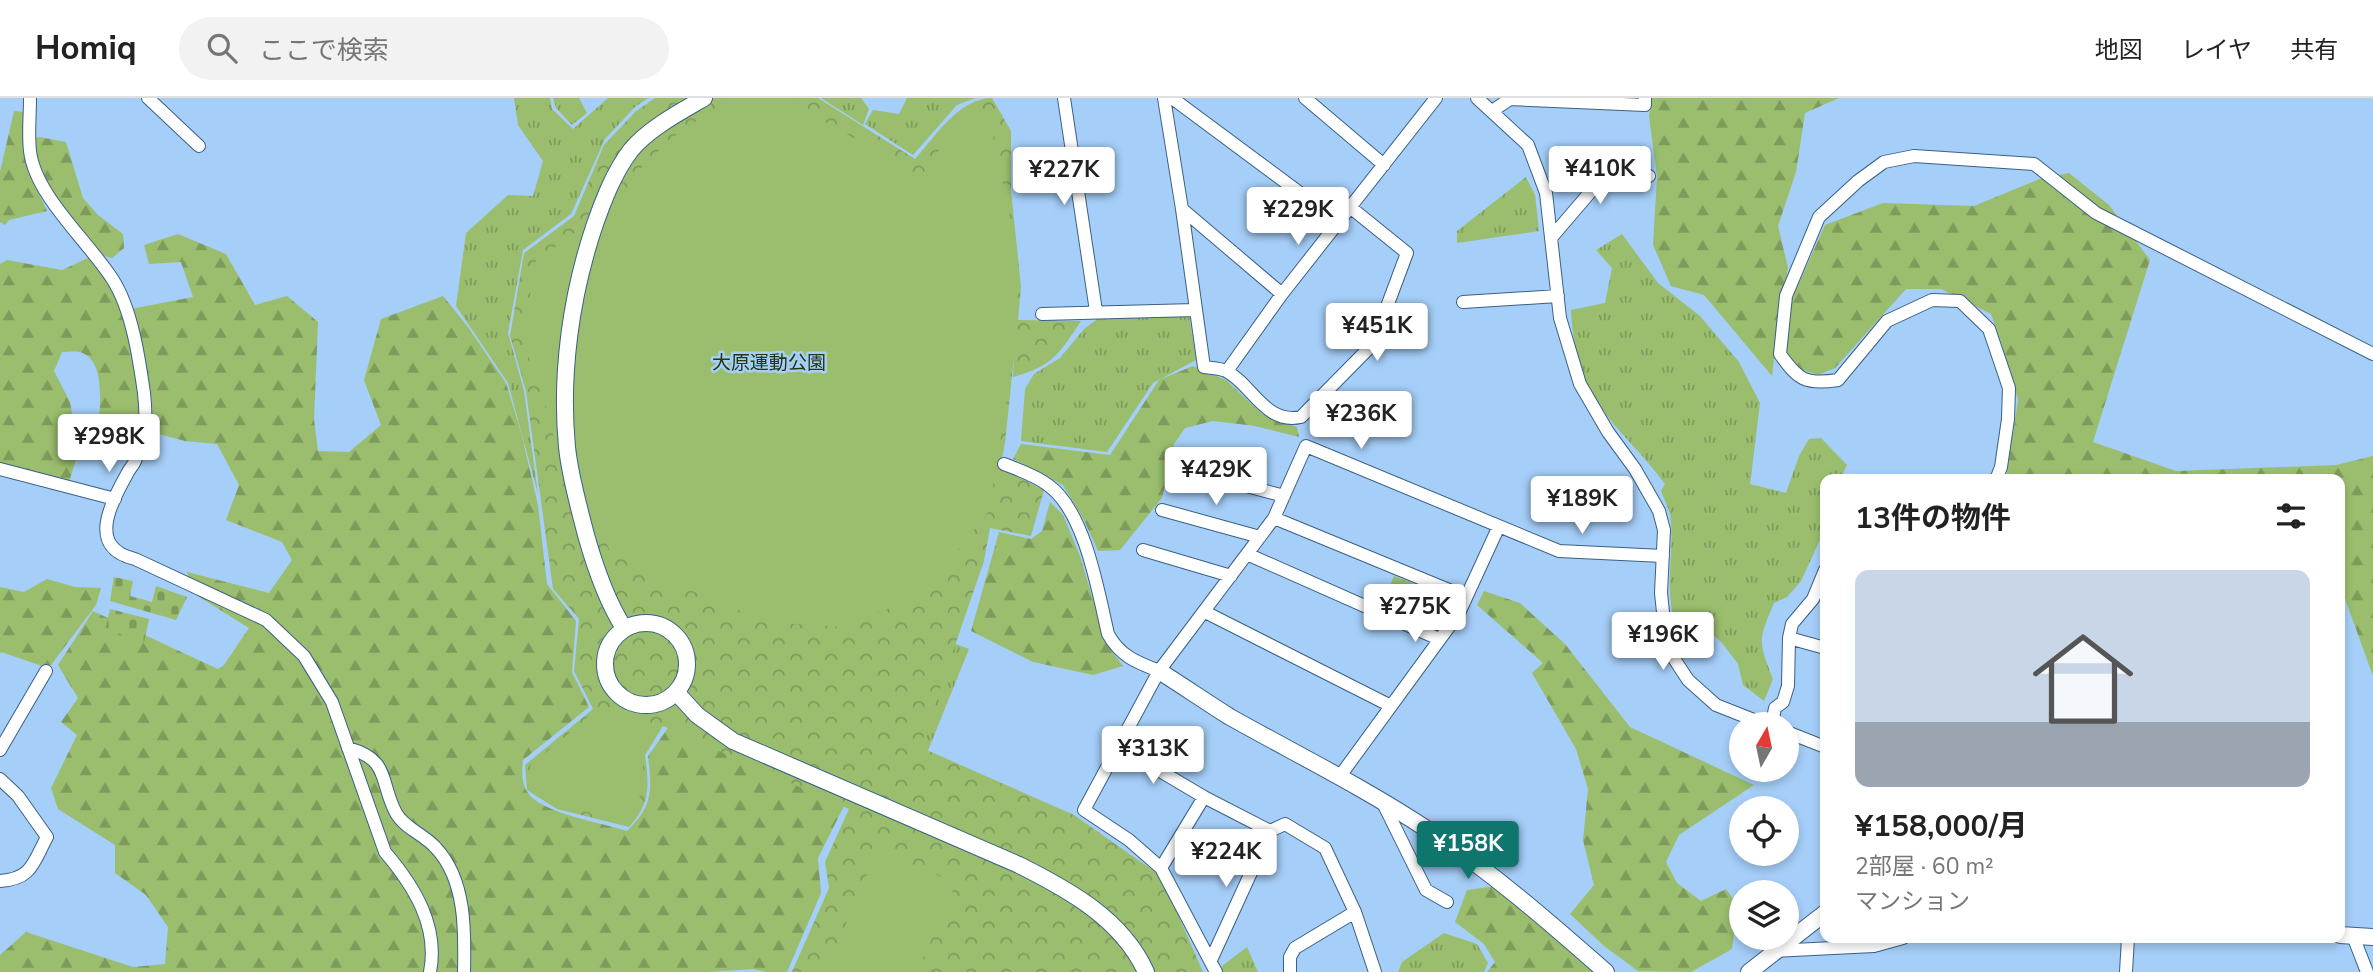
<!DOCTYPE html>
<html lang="ja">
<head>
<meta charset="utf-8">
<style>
  :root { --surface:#fff; --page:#f2f2f2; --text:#222; --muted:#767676; --line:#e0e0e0; --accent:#0f766e }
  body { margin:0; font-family:"Nunito Sans","Noto Sans JP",sans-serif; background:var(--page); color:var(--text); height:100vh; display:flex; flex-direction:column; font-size:26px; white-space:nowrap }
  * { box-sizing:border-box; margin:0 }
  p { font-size:23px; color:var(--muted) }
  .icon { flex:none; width:38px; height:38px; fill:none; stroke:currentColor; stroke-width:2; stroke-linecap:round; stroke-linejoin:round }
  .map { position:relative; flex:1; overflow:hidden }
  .panel { position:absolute; left:1820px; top:376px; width:525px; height:469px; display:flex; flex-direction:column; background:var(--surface); border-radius:14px; box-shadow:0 4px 10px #0003 }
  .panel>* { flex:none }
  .needle { width:46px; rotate:9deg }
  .controls { position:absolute; left:1729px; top:614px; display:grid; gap:14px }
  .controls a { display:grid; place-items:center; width:70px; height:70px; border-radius:50%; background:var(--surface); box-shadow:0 4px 10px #0003; font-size:35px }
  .price { position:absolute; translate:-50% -60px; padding:0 16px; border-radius:7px; background:#fff; color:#222; font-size:23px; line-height:46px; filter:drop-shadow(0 2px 4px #0008) }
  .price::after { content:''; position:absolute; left:50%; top:42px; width:21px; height:16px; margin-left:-10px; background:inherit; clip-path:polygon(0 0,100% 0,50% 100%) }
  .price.current { background:var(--accent); color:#fff }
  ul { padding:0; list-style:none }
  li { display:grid; align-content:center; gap:14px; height:371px; padding:0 35px }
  li span { display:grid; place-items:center; height:217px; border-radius:14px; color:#555 }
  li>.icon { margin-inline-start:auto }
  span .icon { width:126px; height:126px; fill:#fffc; stroke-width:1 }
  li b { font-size:30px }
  h2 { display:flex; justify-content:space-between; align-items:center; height:84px; padding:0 35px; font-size:30px }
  header { display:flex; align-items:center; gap:42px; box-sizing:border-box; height:98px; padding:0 35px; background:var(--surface); border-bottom:2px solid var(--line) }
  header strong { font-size:33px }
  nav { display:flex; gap:38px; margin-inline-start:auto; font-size:24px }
  .search { width:490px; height:63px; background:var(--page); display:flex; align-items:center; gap:18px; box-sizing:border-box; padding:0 24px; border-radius:38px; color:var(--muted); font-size:26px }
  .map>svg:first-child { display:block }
  .grass { fill:url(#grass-tufts) }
  .forest { fill:url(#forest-firs) }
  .cemetery { fill:url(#cemetery-stones) }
  .park { fill:url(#park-crowns) }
  .pitch { fill:#9abe6e }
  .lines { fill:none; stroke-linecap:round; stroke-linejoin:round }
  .street-casing { stroke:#3a6085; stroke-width:14 }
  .secondary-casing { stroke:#3a6085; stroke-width:18 }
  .street { stroke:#fff; stroke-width:12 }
  .secondary { stroke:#fff; stroke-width:16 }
  .labels { text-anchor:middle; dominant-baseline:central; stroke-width:5; stroke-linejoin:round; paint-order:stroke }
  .park-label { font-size:19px; fill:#26370d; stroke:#a5cef8 }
</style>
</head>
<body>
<header>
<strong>Homiq</strong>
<div class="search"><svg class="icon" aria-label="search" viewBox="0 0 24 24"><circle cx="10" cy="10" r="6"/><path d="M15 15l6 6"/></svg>ここで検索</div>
<nav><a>地図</a><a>レイヤ</a><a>共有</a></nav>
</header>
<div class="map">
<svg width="2373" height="874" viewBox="0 0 2373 874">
  <defs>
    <pattern id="grass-tufts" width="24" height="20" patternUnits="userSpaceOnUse" patternTransform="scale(1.75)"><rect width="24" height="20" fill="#9abe6e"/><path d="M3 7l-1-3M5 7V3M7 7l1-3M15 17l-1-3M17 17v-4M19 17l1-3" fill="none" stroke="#7e9b5c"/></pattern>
    <pattern id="forest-firs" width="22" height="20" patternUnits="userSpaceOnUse" patternTransform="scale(1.75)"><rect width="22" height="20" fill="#9abe6e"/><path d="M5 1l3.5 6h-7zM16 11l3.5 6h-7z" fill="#7e9b5c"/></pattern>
    <pattern id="cemetery-stones" width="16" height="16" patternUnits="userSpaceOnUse" patternTransform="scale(1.75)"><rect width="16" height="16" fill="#9abe6e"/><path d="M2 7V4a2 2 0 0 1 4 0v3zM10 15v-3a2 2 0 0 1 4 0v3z" fill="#7e9b5c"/></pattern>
    <pattern id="park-crowns" width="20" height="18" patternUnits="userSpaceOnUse" patternTransform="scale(1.75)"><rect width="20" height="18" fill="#9abe6e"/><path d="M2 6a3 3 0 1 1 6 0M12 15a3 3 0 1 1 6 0" fill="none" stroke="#7e9b5c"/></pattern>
  </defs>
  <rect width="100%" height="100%" fill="#a5cef8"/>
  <path class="grass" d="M514,0h36l2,11 21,20 35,-31h40l-13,9 -30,32 -34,75 -48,36 -15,83 16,58 14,103 -30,-111 -52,-77 10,-73 42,-38 25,1 10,-35 -25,-36z
    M553,0h26l8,15 -15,12 -16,-17z
    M821,0h40l8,11 -6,16z
    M907,0h68l-18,7 -44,50 -48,-31 8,-14 26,4z
    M1526,79l9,18 4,36 -82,12v-12z
    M1622,136l36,49 42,33 39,46 21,41 -10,81 36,9 13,-37 10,-17 12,-1 26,27 -7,14 -15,1v49l-24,52 -14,16 -13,6c-16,38 -16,38 -1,76l-9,22 -21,-16 -5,-21 -16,-21 -16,-15 -24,12c-21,-44 -8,-73 -11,-118 0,-10 -6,-21 -10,-31l4,-7c-21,-29 -47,-52 -67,-80 -18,-26 -26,-64 -27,-94l34,-7 7,-35 -16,-18z
    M1189,216l7,46 -43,23 -46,69 -86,-11 4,-52 9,-15 26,-16 24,-29 16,-12z
    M953,545l16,6 -42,104 -35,42z
    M1444,835l33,11 11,19 -4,9h-86l4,-10z
    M1247,849l11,25h-39l-1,-3z"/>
  <path class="forest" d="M1652,0h187l-34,15 -9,59 -18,54 10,42 -9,46 -7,62 -68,-81 -33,-9 -18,-41 4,-68 -8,-61z
    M14,13l9,1 5,59 19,40 -38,9 -4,5 -5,-3v-50z
    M39,39l27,5 17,56 15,17 25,19 1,14 -12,10 -12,-3 -42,-52 -19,-38 -5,-26z
    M2069,75l40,32 41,55 -57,182 83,29 160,-6 37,-9v220l-33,-91v-105l-334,-1 12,-79 -16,-55 -11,-31 -50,-25h-35l-71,79 -17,7 -18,-6 -14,-14 6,-56 33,-74 58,-22 91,3 68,-28z
    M178,136l48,20 29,51 32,-9 31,26 -4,97 4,32 31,1 32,-27 -17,-45 17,-61 62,-23 25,31 38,56 15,49 17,73 9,79 29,37 -4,51 17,35 -66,53c-1,12 -2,23 5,33 13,20 75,30 99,38 26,-25 25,-40 21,-75l20,-28 176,78 -26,52 3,35 -34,79h-21l-13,-3 -45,3h-708v-17l26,-23 107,35 32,-3 3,-37 -22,-32 -31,-22v-28l-57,-36 -7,-21 26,-53 -16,-13 17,-24 -20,-33 35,-54 125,58 6,-4 25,-37 -56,-35 -6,-21 82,21 23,-33 -10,-18 -56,-22 13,-35 -22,-41 -32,-3 -34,-9c6,-40 -11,-84 -20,-123l62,-12 -12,-35 -32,2 -5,-19z
    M90,159l23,27 22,72 10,66 -9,29 -38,-17c1,-21 10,-76 -19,-82 -5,-1 -12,0 -17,0l-8,19 16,31 9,48 -10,32 -69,-16v-202l7,-4 55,10z
    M1193,268l33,14 36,34 35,13 2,10 -44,-11 -42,-5 -28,7 -11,16 -12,54 -42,52 -22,1 -14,-31 -21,-35 -50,-26 8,-15 89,11 49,-75z
    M1050,404l13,13 17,41 26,88 17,22 -30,9 -60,-13 -62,-31 28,-99 32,7 11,-8z
    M47,481l28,8 26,1 -5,17 -45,60 -9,1 -41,-14 -1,2v-67l24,5z
    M1484,493l36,12 45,41 65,83 124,58 -75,50 -13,27 11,21 24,18 25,-12 12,17 -6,43 -41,23 -53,-1 -34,-25 -34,-32 24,-29 -11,-45 5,-51 -12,-40 -44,-76 11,-10 -66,-58z
    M1497,788l103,86h-113l8,-10 -11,-18 -29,-22 12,-32z"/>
  <path class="cemetery" d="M114,479l19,4 -3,15 22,6 4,-16 31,11 -11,23 -66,-19z
    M110,511l39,10 -5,23 -39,-12z"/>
  <path class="park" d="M655,0h163l97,61c20,-22 44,-61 77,-61l19,33v59l10,97 -3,33 63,1c-22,33 -28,45 -68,56l1,-20 -9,86 -5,25 44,22 -13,46 -41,-8 -6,33 -64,186 154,68 87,61 42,96h-411l37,-84 -4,-26 24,-53 -186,-83 -18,29c4,31 6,48 -16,72l-72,-18 -30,-19 -2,-25 68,-56 -19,-38 5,-52 -26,-30 -27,-198 -16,-55 14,-83 50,-37 30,-71 32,-34z
    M1394,478l63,25 -11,23 -9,8 -56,-24z"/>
  <path class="pitch" d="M729,0h55l137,79 40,-59 21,-2 9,10 25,121 -2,106 -25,158 -66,84 -82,32 -74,-5 -99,-41 -57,-27 -9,-22 -45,-81 -15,-61 -20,-49 14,-80 86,-63 18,-29 31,-30z
    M601,608l22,11 31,8 -12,29 2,25 -8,32 -8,10 -67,-15 -28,-17 -3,-23z
    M878,752l78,33 -39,89h-92z"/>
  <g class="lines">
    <g class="street-casing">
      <path id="street" d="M30,0c0,18 -2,36 0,53 5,45 60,92 83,129 19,30 26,78 31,113 3,27 2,42 -9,68 -2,5 -6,8 -8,13 -17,30 -40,74 8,85l131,61 38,36 28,46 53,150c29,34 54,74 45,120
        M148,0l51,48
        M1064,0l32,213
        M1164,0l18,111 22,158c6,1 16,1 22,4 26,13 39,54 75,46l72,-73 34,-91 -57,-46
        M1172,0l167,124
        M1305,0l79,67
        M1477,0l51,47 18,48 14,125 20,66 28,48 27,37 24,42 5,19 -3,63 4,38 8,26 15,23 28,25 48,19
        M1492,13l18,-12 135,6v-7
        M1182,111l100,85
        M1551,140l53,-62h45
        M1463,204l95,-6
        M1042,216l153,-4
        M1227,273l55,-77 154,-196
        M1004,366c15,6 31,11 44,21 37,26 50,106 60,149 12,22 28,28 51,37
        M1178,370l106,28
        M0,371l115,30
        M1996,382l5,-13 7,-48 1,-31 -20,-59 -29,-28 -28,-1 -45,21 -49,59c-32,5 -40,0 -58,-26l6,-58 33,-79 39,-36 26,-19 30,-6 120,8 62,49 277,141
        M1162,412l98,27
        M1274,420l192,79
        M1143,452l88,26
        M1247,456l192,85
        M1205,514l186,94
        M1789,540l36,10
        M1772,626l3,-16 8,-6 5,-16 1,-48 3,-14 21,-25 12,-29
        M1787,634l38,15
        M1118,648l86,51 66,34
        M348,650c43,12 31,33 48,65 8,15 29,22 40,35 30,32 29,83 28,124
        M0,652l46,-79
        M1340,678l119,-163 40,-87
        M0,681l18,17 29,41c-14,26 -15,42 -47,44
        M1382,703l44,89 21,12
        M1161,770l43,-71
        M2353,838l14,36
        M1775,853l99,-5 29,-8
        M1211,862l59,-129 15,-7 40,24 30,64 20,60
        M1216,874l-55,-104 -32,-28 -45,-30 75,-139 115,-153 32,-72 253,105 104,5
        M1290,874v-15l5,-9 60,-36
        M2126,874l2,-34"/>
    </g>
    <g class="secondary-casing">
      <path id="secondary" d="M605 566a41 41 0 1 1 82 0a41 41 0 1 1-82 0Z
        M624,530c-18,-28 -29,-61 -38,-93 -7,-28 -16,-58 -19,-88 -7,-73 4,-151 27,-220 9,-26 20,-55 37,-77 17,-21 49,-38 73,-52
        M1159,573c24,15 47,31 71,46 66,37 135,71 198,113 64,42 121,92 178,142
        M676,594l21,23 36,26 286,124c50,25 103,54 127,107
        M2340,837l33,2
        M1749,874l76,-59"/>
    </g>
    <use href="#street" class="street"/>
    <use href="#secondary" class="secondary"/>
  </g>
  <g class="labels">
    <g class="park-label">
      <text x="769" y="265">大原運動公園</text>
    </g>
  </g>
</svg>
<div class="controls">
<a><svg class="needle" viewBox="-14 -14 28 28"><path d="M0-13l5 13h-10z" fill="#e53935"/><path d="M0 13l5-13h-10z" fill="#767676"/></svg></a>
<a><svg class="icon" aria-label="locate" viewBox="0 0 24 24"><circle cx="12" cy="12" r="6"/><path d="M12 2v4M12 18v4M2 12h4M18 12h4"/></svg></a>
<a><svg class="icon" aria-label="layers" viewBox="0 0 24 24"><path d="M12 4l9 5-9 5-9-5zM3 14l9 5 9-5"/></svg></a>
</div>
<b class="price" style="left:1600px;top:108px">¥410K</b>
<b class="price" style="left:1064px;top:109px">¥227K</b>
<b class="price" style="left:1298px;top:149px">¥229K</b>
<b class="price" style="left:1377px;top:265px">¥451K</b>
<b class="price" style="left:1361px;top:353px">¥236K</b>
<b class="price" style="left:109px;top:376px">¥298K</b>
<b class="price" style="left:1216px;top:409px">¥429K</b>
<b class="price" style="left:1582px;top:438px">¥189K</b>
<b class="price" style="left:1415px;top:546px">¥275K</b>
<b class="price" style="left:1663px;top:574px">¥196K</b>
<b class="price" style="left:1153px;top:688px">¥313K</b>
<b class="price current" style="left:1468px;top:783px">¥158K</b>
<b class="price" style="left:1226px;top:791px">¥224K</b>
<section class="panel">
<h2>13件の物件<svg class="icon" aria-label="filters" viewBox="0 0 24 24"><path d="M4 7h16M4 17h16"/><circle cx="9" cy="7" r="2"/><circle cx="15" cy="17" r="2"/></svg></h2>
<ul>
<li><span style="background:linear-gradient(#c9d6e8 70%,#9aa5b1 0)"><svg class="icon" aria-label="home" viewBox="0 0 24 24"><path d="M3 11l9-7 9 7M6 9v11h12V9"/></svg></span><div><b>¥158,000/月</b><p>2部屋 · 60 m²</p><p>マンション</p></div></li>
</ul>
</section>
</div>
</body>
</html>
